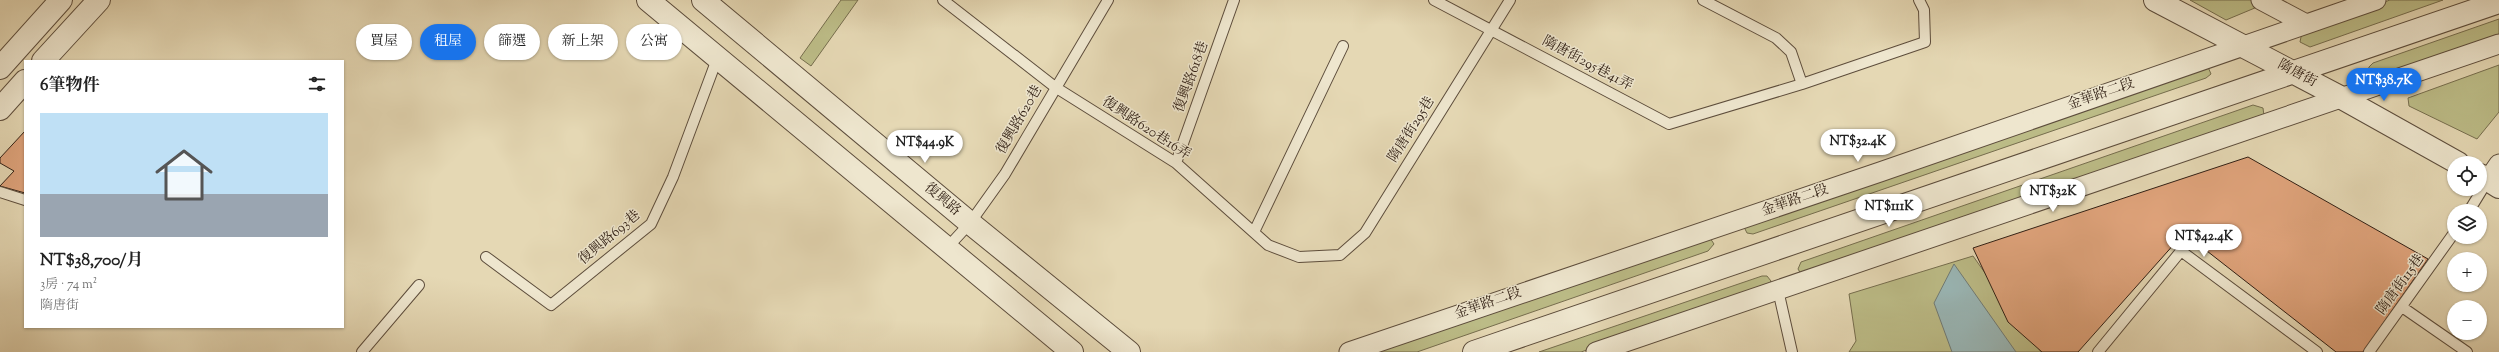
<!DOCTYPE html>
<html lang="zh-TW">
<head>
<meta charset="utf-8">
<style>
  :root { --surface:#fff; --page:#f6f6f6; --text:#222; --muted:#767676; --accent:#1a73e8 }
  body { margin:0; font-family:"Sorts Mill Goudy","Noto Serif TC",serif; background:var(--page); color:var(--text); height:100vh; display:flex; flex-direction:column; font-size:15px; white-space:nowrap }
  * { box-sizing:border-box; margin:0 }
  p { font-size:13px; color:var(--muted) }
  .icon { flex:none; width:22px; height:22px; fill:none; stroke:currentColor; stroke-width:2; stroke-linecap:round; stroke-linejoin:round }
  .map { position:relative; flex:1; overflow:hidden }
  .panel { position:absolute; left:24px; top:60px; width:320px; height:268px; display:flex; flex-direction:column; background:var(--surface); border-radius:0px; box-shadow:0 1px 3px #0004 }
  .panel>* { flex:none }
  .banner { position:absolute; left:356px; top:24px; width:380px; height:36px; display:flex; gap:8px }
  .controls { position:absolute; left:2447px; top:156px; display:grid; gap:8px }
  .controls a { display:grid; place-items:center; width:40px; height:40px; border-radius:50%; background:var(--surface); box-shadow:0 1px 3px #0004; font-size:20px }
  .price { position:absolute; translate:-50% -34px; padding:0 9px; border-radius:14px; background:#fff; color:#222; font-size:13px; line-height:26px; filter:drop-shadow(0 1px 2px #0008) }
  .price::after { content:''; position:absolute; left:50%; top:24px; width:12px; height:9px; margin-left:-6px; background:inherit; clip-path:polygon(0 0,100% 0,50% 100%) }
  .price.active { background:var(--accent); color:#fff }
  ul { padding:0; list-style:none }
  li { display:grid; align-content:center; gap:8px; height:212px; padding:0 16px }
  li span { display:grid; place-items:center; height:124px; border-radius:0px; color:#555 }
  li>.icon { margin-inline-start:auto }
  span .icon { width:72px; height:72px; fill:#fffc; stroke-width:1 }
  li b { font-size:17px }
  h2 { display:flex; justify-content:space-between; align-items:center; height:48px; padding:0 16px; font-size:17px }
  .tag { padding:0 14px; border-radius:18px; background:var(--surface); box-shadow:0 1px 3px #0004; font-size:14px; line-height:36px }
  .tag.active { background:var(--accent); color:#fff }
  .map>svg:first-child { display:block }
  .green { fill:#bcbc87; stroke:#766e4e }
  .water { fill:#9ab8b8; stroke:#707b76 }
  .building { fill:#dfa37b; stroke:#301f14 }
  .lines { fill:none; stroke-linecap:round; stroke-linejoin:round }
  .service-casing { stroke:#5d4d3c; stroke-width:12 }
  .minor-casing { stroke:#5d4d3c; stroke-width:21 }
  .tertiary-casing { stroke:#5d4d3c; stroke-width:24 }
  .service { stroke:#eee6ce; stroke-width:10 }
  .minor { stroke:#eee6ce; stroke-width:19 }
  .tertiary { stroke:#eee6ce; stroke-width:22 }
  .labels { text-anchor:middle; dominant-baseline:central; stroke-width:3; stroke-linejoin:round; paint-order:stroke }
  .street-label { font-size:14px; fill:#301f14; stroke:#eee6ce }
</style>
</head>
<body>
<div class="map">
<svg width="2499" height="352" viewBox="0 0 2499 352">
  <rect width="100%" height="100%" fill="#e5d8b4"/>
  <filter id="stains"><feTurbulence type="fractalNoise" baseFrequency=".005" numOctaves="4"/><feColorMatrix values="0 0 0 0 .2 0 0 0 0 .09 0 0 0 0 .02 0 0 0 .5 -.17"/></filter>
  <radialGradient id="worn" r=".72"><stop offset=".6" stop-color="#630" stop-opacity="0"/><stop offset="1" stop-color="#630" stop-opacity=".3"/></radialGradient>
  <path class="green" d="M841,0h17l-47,66 -11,-8z
    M2190,0h63l9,5 -36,15z
    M2390,0h53l-133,47 -10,-5 1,-5 6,-8z
    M2499,19v19l-128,41 -4,-3 2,-9 4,-4z
    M2499,65v47l-22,27 -68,-33 -1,-8z
    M2208,67l3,7 -5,4 -453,156 -6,-1 -3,-6z
    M2253,105l10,3 1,8 -463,158 -3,-5 3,-7z
    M1710,238l4,6 -6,7 -291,101h-53z
    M1973,256l68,96h-192l7,-11 -7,-47z
    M1762,276h5l4,5 -5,7 -185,64h-42z"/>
  <path class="water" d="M1954,264l62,88h-64l-18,-49z"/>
  <path class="building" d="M25,131v62l-25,-7 14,-15 -14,-8v-5z
    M2248,157l180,102 -65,93h-27l-152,-119 -106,119h-36l-34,-30 -35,-74z"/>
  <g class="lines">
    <g class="service-casing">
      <path id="service" d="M943,0l112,87 121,76 92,82 31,12 41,-2 25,-22 145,-233
        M1434,0l235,124 133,-40 123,-42 -1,-32 -5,-10
        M1703,0l73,38 15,14 11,32
        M1176,163l58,-163
        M0,192l25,8
        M2469,211l19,-31
        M1254,232l89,-186
        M947,248l23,-25 35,-49 103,-174
        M486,257l65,48 100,-81 22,-47 44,-118
        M1778,290l14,62
        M2402,307l65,45
        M362,352l57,-67
        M2098,352l83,-101 136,101
        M2369,352l85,-119"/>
    </g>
    <g class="minor-casing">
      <path id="minor" d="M2261,0l45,24
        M2488,180l11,-16
        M1349,352l531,-180 496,-172
        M1596,352l903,-308"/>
    </g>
    <g class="tertiary-casing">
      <path id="tertiary" d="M648,0l424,352
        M703,0l267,223 159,129
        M2155,0l185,97 118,66
        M43,61l56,-61
        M0,68l61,-68
        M0,109l25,-28
        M2480,175l19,12
        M1474,352l1025,-350"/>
    </g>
    <use href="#service" class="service"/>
    <use href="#minor" class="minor"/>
    <use href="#tertiary" class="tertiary"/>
  </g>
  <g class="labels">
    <g class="street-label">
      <text transform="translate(1587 64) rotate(28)">隋唐街295巷41弄</text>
      <text transform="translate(2297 74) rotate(28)">隋唐街</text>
      <text transform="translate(1192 77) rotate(-70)">復興路618巷</text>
      <text transform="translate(2101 95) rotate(-19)">金華路二段</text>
      <text transform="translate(1020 120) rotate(-60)">復興路620巷</text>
      <text transform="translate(1146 129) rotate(33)">復興路620巷16弄</text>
      <text transform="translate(1412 130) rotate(-58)">隋唐街295巷</text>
      <text transform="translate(942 200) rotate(40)">復興路</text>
      <text transform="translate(1795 201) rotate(-19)">金華路二段</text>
      <text transform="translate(610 238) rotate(-40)">復興路693巷</text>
      <text transform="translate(2401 285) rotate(-54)">隋唐街115巷</text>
      <text transform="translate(1488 304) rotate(-19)">金華路二段</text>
    </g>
  </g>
  <rect width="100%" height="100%" filter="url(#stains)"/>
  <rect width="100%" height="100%" fill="url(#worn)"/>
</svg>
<div class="controls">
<a><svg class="icon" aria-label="locate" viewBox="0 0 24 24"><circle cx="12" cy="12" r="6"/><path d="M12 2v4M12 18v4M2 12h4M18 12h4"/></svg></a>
<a><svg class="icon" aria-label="layers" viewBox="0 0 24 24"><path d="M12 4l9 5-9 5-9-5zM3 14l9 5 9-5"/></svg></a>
<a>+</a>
<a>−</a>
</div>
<b class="price active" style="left:2384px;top:102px">NT$38.7K</b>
<b class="price" style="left:1858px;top:163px">NT$32.4K</b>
<b class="price" style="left:925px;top:164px">NT$44.9K</b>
<b class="price" style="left:2053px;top:213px">NT$32K</b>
<b class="price" style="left:1889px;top:228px">NT$111K</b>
<b class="price" style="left:2204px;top:258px">NT$42.4K</b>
<div class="banner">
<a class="tag">買屋</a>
<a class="tag active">租屋</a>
<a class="tag">篩選</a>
<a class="tag">新上架</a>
<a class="tag">公寓</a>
</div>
<section class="panel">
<h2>6筆物件<svg class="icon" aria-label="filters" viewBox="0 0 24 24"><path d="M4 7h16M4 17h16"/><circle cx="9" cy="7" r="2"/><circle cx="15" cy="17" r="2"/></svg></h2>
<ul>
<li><span style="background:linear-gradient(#bfe0f5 65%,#9aa5b1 0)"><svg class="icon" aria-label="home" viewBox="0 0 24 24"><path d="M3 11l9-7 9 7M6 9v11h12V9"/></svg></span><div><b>NT$38,700/月</b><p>3房 · 74 m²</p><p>隋唐街</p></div></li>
</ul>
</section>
</div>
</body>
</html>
